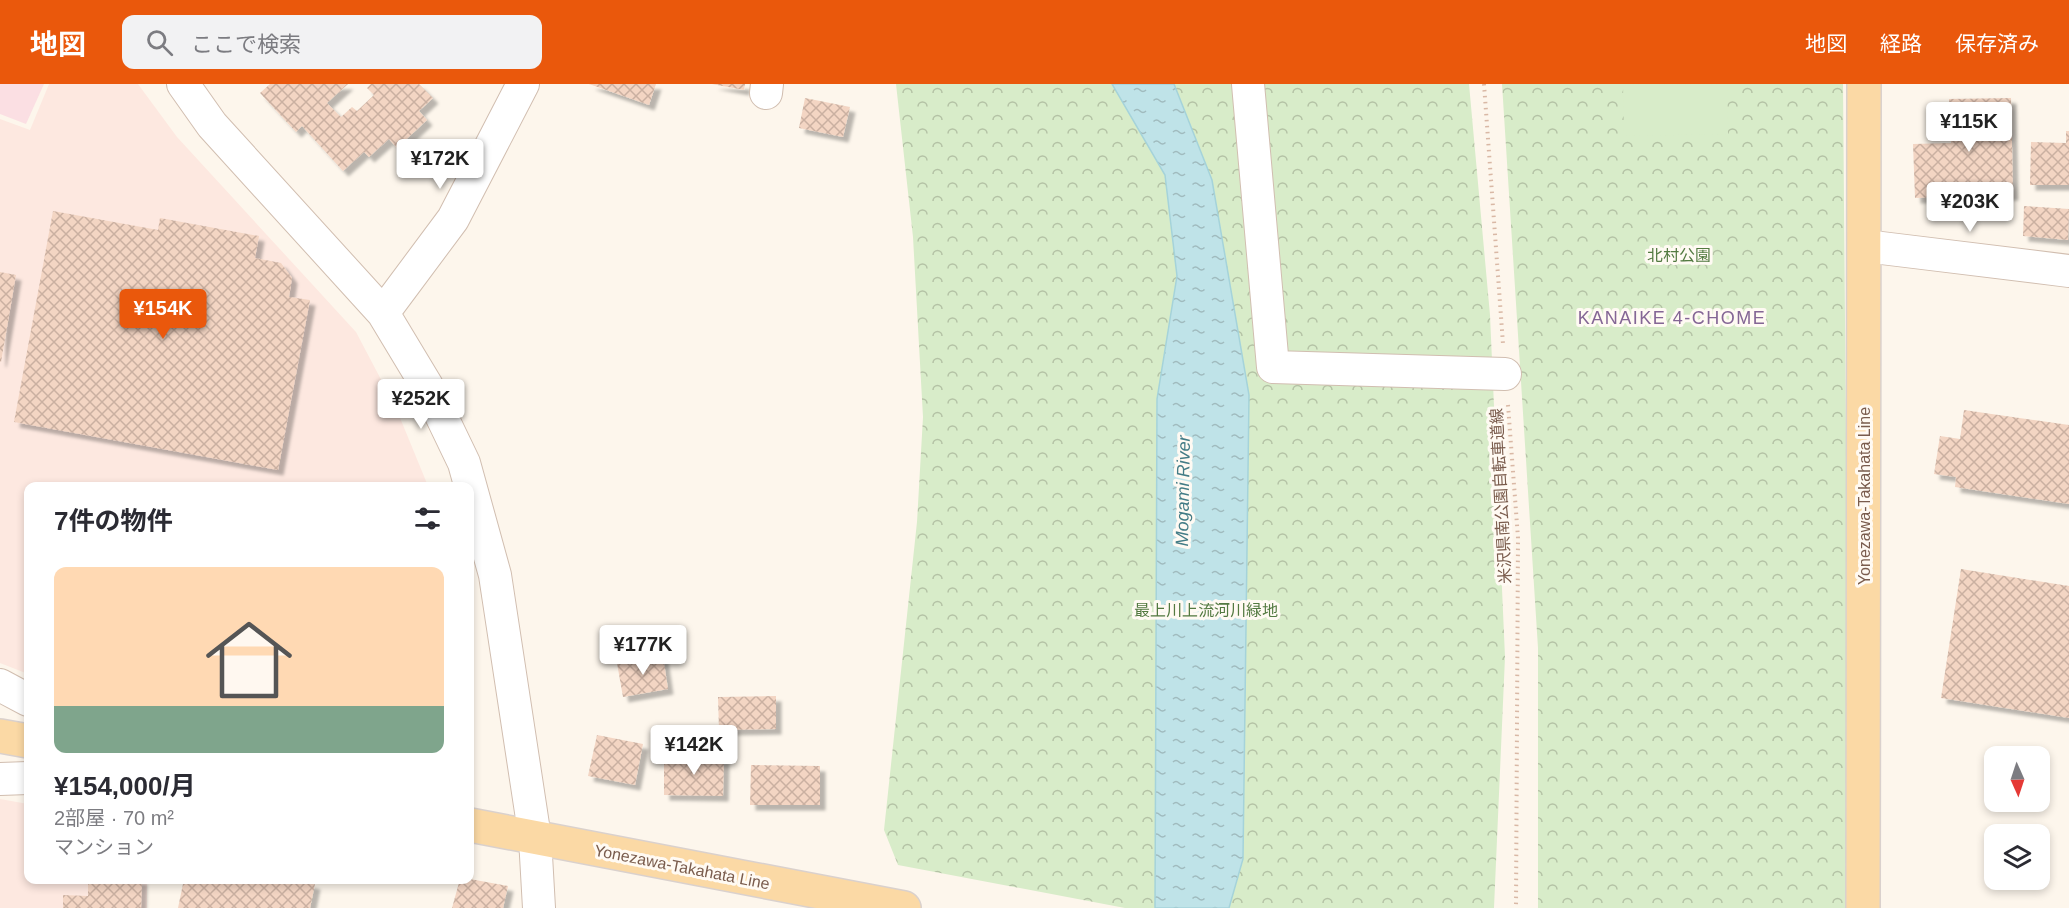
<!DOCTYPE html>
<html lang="ja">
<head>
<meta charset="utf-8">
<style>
  :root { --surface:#fff; --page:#f2f2f3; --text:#2b2b33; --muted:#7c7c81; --line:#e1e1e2; --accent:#ea580c }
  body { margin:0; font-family:Helvetica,"Noto Sans JP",sans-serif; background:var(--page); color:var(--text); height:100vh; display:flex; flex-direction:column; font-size:22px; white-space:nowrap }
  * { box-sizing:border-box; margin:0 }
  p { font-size:20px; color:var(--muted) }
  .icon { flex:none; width:33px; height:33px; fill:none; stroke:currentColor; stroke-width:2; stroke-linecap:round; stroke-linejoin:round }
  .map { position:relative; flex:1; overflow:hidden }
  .details { position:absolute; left:24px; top:398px; width:450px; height:402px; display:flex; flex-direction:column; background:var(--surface); border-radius:12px; box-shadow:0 3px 9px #0003 }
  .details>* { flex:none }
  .needle { width:39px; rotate:177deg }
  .fabs { position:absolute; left:1984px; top:662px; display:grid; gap:12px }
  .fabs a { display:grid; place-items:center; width:66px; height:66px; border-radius:12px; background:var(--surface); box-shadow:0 3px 9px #0003; font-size:30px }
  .price { position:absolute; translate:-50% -51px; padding:0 14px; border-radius:6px; background:#fff; color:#222; font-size:20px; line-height:39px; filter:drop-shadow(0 2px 3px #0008) }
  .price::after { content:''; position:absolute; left:50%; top:36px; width:18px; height:14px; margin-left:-9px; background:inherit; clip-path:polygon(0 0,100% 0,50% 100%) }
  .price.selected { background:var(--accent); color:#fff }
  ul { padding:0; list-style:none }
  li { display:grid; align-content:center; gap:12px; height:318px; padding:0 30px }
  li+li { border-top:2px solid var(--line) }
  li span { display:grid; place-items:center; height:186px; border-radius:12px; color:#555 }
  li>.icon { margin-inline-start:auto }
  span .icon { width:108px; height:108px; fill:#fffc; stroke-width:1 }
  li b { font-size:26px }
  h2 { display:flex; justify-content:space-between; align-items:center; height:72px; padding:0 30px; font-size:26px }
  header { display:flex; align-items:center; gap:36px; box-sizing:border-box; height:84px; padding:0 30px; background:var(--accent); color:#fff }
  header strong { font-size:28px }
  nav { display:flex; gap:33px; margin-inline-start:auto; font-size:21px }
  .search { width:420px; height:54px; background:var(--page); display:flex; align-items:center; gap:15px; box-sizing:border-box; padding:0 21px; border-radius:12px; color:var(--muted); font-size:22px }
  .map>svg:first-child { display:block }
  .commercial { fill:#fde8e0 }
  .medical { fill:#fbdfe3 }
  .park { fill:url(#park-crowns) }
  .pitch { fill:#d8ecc9 }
  .water { fill:url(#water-ripples); stroke:#a5d3da; stroke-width:1.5 }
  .building { fill:url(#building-cross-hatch); filter:url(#shadow) }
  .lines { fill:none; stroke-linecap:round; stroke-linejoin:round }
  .minor-casing { stroke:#d1beb0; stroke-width:34 }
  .major-casing { stroke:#dad1cd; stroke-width:36 }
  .path { stroke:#d9b8a5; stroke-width:4; stroke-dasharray:1.5 4.5; stroke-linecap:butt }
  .minor { stroke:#fff; stroke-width:32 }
  .major { stroke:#fbd9a5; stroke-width:33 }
  .labels { text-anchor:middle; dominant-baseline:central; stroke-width:6; stroke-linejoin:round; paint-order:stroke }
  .park-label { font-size:16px; fill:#537a41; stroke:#fffaf3 }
  .street-label { font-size:16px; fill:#7a5c4d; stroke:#fffaf3 }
  .neighbourhood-label { font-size:18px; letter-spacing:1.5px; fill:#846695; stroke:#fffaf3 }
  .water-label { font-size:18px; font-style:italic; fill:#437c86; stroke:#fffaf3 }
</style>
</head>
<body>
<header>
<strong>地図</strong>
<div class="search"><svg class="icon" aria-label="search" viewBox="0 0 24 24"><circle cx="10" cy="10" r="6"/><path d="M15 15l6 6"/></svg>ここで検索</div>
<nav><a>地図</a><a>経路</a><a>保存済み</a></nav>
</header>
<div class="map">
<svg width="2069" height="824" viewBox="0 0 2069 824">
  <defs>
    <pattern id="park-crowns" width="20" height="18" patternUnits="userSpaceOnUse" patternTransform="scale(1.5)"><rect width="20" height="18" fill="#d8ecc9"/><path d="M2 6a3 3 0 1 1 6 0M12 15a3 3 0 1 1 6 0" fill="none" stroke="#b4c2a5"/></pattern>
    <pattern id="water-ripples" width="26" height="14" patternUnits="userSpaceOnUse" patternTransform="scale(1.5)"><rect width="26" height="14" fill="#bfe3e8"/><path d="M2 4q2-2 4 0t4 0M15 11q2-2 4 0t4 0" fill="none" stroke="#a0bbbe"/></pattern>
    <pattern id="building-cross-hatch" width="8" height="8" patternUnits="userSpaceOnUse" patternTransform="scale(1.5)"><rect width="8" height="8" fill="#f3d5c3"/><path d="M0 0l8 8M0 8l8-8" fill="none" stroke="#cab0a1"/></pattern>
    <filter id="shadow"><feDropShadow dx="5.5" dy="5.5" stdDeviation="1.5" flood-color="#0004"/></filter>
  </defs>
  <rect width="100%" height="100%" fill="#fdf6ec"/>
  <path class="commercial" d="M49,0h89l39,53 179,195 40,76 32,78h-400v188l-28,-11v-544l30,11z
    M0,715l28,5v75h119v29h-147z"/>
  <path class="medical" d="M0,0h44l-18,40 -26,-10z"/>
  <path class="park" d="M896,0h573l21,231 15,342 -11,251h-369l-227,-43 -14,-35 33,-308 6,-105 -10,-180z
    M1502,0h341l7,824h-312v-260z"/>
  <path class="pitch" d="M1727,0l1,50 -104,2 -1,-51z"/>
  <path class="water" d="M1112,0h62l38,96 37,215 -6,464 -14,49h-74l2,-509 20,-123 -12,-101z"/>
  <path class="building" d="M270,0h78l-21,19 14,14 11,-10 5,4 17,-16 -7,-7 4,-4h48l14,14 -14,13 8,9 -30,28 -8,-9 -20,18 -5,-5 -21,19 -41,-45 -6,6 -36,-39z
    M589,0h67l-7,21z
    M712,0h33l-1,6z
    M805,14l45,9 -7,30 -44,-9z
    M2011,14l2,97 -98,3 -2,-54 38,-1 -2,-44z
    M2066,47h3v54h-39l1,-43 35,1z
    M2024,122l45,3 -1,31 -45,-4z
    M53,127l105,19 2,-12 99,18 -4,22 26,5 11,15 -3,19 21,3 -32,170 -264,-48z
    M0,188l16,3 -15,87 -1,-1z
    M1964,326l105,15v79l-114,-17 1,-10 -22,-3 6,-38 20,3z
    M1961,485l108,17v132l-128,-20z
    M663,572l5,33 -45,8 -6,-34z
    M776,612v33l-57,1 -1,-33z
    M597,651l46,9 -8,41 -47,-9z
    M664,673l60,1 -1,38 -59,-1z
    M751,681l69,1v39h-70z
    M88,795h54l-1,29h-78v-13l25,1z
    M184,795h110l21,5 -5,24h-132z
    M460,795h10l38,7 -5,22h-51z"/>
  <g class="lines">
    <g class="minor-casing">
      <path id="minor" d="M183,0l29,41 171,188 44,73 37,77 31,112 40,263 4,70
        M1248,0l25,283 232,7
        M766,9l1,-9
        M1865,162l204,25
        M383,229l70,-94 70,-135
        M0,601l28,15
        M0,695l28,-1"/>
    </g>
    <g class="major-casing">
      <path id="major" d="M0,652l28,5
        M470,741l434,83
        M1863,824l1,-824"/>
    </g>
    <path class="path" d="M1484,0l19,260
      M1508,321l10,133 -2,370"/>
    <use href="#minor" class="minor"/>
    <use href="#major" class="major"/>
  </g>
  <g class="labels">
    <g class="park-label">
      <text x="1679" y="171">北村公園</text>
      <text x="1206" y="526">最上川上流河川緑地</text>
    </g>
    <g class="street-label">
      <text transform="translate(1501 412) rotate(-93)">米沢県南公園自転車道線</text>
      <text transform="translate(1864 412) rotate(-90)">Yonezawa-Takahata Line</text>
      <text transform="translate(682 783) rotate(11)">Yonezawa-Takahata Line</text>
    </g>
    <g class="neighbourhood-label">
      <text x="1672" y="234">KANAIKE 4-CHOME</text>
    </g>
    <g class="water-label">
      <text transform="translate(1183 407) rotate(-89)">Mogami River</text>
    </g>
  </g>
</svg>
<div class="fabs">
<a><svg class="needle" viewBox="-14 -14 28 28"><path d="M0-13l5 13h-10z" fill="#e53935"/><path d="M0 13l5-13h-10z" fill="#7c7c81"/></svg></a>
<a><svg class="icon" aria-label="layers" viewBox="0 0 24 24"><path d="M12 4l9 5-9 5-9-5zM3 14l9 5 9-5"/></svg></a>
</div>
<b class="price" style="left:1969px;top:69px">¥115K</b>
<b class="price" style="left:440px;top:106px">¥172K</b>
<b class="price" style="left:1970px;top:149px">¥203K</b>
<b class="price selected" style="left:163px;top:256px">¥154K</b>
<b class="price" style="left:421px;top:346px">¥252K</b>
<b class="price" style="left:643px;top:592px">¥177K</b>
<b class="price" style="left:694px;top:692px">¥142K</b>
<section class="details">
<h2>7件の物件<svg class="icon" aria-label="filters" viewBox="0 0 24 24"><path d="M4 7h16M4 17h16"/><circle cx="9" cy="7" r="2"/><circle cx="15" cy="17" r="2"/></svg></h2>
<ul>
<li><span style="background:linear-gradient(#ffd9b3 75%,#7fa58c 0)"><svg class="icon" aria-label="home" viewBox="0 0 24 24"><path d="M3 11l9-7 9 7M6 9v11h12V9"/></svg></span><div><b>¥154,000/月</b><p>2部屋 · 70 m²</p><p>マンション</p></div></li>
</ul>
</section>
</div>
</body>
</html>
